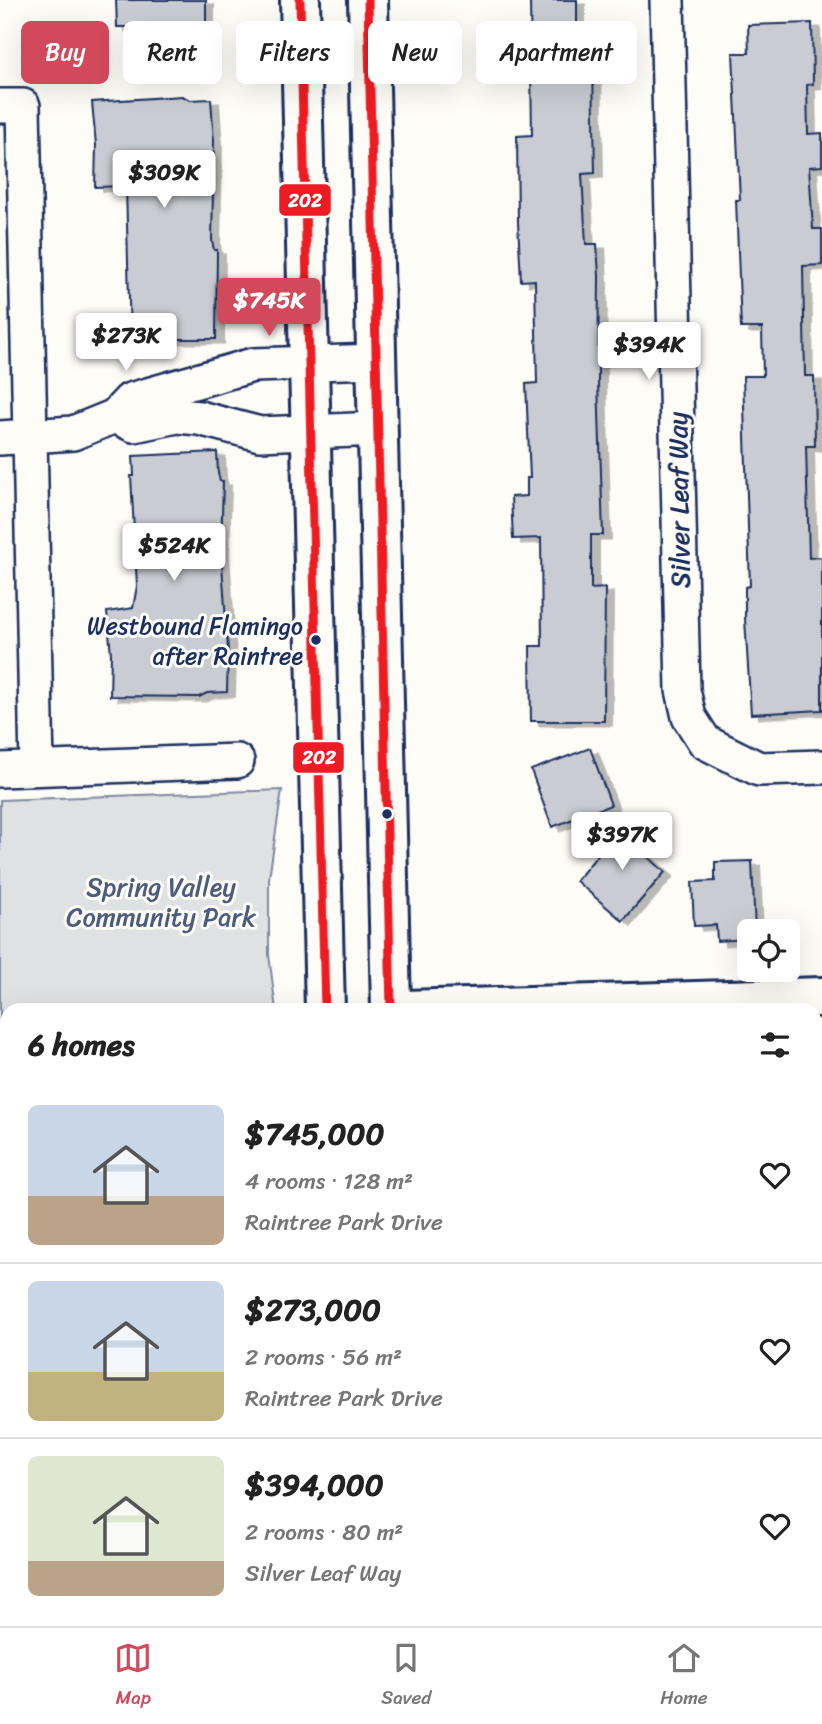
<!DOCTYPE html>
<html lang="en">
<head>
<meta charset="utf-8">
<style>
  :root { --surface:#fff; --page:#f6f6f6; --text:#222; --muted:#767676; --line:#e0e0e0; --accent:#d1495b }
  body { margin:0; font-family:Sriracha,sans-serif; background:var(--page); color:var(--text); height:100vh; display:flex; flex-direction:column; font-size:26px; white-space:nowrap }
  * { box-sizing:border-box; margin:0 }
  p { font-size:23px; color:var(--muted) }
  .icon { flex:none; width:38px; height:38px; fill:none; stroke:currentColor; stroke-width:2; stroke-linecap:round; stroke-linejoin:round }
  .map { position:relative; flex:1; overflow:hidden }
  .side { position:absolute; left:0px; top:1003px; width:822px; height:625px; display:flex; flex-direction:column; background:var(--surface); border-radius:21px 21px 0 0; box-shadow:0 7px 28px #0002 }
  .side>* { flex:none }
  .top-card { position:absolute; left:21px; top:21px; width:780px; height:63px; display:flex; gap:14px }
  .fabs { position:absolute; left:737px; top:919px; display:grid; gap:14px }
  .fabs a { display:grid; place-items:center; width:63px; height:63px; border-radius:10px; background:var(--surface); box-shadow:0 7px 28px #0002; font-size:35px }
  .price { position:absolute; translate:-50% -60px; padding:0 16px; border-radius:7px; background:#fff; color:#222; font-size:23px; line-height:46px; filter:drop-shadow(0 2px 4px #0008) }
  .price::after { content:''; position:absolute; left:50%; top:42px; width:21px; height:16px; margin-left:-10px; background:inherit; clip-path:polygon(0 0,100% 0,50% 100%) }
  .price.selected { background:var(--accent); color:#fff }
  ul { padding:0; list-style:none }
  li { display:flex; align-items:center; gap:21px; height:175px; padding:0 28px }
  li+li { border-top:2px solid var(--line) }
  li span { display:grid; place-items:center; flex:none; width:196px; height:140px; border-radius:10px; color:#555 }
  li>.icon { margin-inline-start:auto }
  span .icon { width:84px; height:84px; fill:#fffc; stroke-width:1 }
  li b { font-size:30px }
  h2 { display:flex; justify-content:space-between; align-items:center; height:84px; padding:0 28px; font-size:30px }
  .chip { padding:0 24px; border-radius:10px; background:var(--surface); box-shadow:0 7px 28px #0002; font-size:24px; line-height:63px }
  .chip.selected { background:var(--accent); color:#fff }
  .dock { display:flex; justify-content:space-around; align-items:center; height:98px; border-top:2px solid var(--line); background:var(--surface); font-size:19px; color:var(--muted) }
  .dock a { display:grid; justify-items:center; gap:4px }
  .dock .selected { color:var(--accent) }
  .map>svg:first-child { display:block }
  .green { fill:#e0e1e3; stroke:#7e88a0; stroke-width:2 }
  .building { fill:#c9ccd3; stroke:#1b2f5e; stroke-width:2; filter:url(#shadow) }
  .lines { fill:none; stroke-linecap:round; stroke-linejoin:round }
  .minor-casing { stroke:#1b2f5e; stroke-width:38 }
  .tertiary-casing { stroke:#1b2f5e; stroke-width:44 }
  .primary-casing { stroke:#1b2f5e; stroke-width:44 }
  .path { stroke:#1b2f5e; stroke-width:4.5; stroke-dasharray:5 5; stroke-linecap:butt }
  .minor { stroke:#fdfcf7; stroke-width:33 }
  .tertiary { stroke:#fdfcf7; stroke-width:38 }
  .primary { stroke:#fdfcf7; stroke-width:38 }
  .bus-1-casing { stroke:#fdfcf7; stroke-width:14 }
  .bus-1 { stroke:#ed1c24; stroke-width:9 }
  .bus-dot { fill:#1b2f5e; stroke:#fdfcf7; stroke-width:2.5 }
  .labels { text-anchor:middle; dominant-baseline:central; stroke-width:6; stroke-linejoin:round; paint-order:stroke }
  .bus-label { font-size:24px; fill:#1b2f5e; stroke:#fdfcf7; text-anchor:end }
  .street-label { font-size:26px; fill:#1b2f5e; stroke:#fdfcf7 }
  .park-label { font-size:26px; fill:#4c5c7f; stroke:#fdfcf7 }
  .line-badge { stroke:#fdfcf7; stroke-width:2.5 }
  .badge-label { font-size:19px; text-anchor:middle; font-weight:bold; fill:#fff }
</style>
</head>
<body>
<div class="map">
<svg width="822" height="1626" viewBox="0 0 822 1626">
  <defs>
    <filter id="shadow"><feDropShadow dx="8" dy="4.5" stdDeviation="0" flood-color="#0004"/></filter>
  </defs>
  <rect width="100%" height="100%" fill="#fdfcf7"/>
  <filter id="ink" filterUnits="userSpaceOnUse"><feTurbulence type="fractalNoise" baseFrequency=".0143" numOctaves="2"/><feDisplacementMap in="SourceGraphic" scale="14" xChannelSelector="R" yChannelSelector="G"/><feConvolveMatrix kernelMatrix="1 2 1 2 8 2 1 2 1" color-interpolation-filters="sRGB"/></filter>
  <g filter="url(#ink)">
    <path class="green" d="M282,790l-13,88v77l7,55h-269v610h291v6h-298v-826z"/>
    <path class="building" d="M116,0h90v26h-8v15h-25v-14h-56z
      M530,0h47v47l8,-1 1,20h7l2,107 -13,1 4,70h11l2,32 -1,106 5,153h-12v54l14,-1 -1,133h-73l-1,-75h12l-1,-108 -28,1 -2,-42 16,-1v-18h3l-4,-94 11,-1 -2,-103 -14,1 -3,-59 -1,-86 15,-1z
      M812,23l1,61 -6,1 1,49 14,-1v33l-13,1 4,62h9v36l-19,1 2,110h9l1,70h-9l3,112 13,-1v153l-71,4 -6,-95v-32l5,-1 -7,-210h20l-1,-48h-21l-5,-128h4l-7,-147h16l-1,-28z
      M182,96l8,4 21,-1 3,42 -2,100 2,9h3l-1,89h-86l-4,-153 -31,1 1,-42 -4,-43z
      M217,452l1,21 2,8h3l-2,69 7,100 -1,42 -20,1 -8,4 -89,-1 1,-42 -4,-42 26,-4 4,-22 -6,-110h3l-1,-20z
      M590,748l21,57 -59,22 -21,-57z
      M626,821l25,21 -9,10 23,20 -42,49 -47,-40z
      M752,861l3,70h-6v8l-32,2 -1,-16 -22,1 -2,-44 23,-1v-19z"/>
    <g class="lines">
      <g class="minor-casing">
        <path id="minor" d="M667,0l16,690 6,27 16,25 54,27 63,-2
          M0,106h23l14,662
          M115,416l19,9 43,-9 22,2 61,16 118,-5
          M0,438l73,-5 42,-17 15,-16 123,-35 124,-4
          M0,770l237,-9
          M816,1220l6,-1
          M700,1620v6"/>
      </g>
      <g class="tertiary-casing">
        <path id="tertiary" d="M405,1010l417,-13"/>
      </g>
      <g class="primary-casing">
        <path id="primary" d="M300,0l25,1010
          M368,0l23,1010
          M337,1620v6
          M407,1620v6"/>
      </g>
      <path class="path" d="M0,1335l7,5
        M106,1620l10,6
        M40,1626l10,-6
        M147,1626l1,-6"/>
      <use href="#minor" class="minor"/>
      <use href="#tertiary" class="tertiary"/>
      <use href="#primary" class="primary"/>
      <g class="bus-1-casing">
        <path id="bus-1" d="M300,0l25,1010
          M368,0l23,1010"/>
      </g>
      <use href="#bus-1" class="bus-1"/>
    </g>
  </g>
  <g class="bus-dot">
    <circle cx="316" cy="640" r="6"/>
    <circle cx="387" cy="814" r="6"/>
  </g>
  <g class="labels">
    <g class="bus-label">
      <text x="303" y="626">Westbound Flamingo<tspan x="303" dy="30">after Raintree</tspan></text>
    </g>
    <g class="street-label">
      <text transform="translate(679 500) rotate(-91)">Silver Leaf Way</text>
    </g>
    <g class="park-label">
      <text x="161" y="887">Spring Valley<tspan x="161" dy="30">Community Park</tspan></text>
    </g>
  </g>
  <g class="line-badge">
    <rect x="278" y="183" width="54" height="34" rx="7" fill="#ed1c24"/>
    <rect x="292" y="741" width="53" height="33" rx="7" fill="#ed1c24"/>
  </g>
  <g class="badge-label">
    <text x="305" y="207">202</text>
    <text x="319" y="764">202</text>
  </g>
</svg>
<div class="fabs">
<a><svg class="icon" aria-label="locate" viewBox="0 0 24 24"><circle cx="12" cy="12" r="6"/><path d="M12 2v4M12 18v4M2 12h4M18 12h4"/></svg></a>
</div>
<b class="price" style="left:164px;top:210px">$309K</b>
<b class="price selected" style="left:269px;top:338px">$745K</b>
<b class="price" style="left:126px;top:373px">$273K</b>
<b class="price" style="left:649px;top:382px">$394K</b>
<b class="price" style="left:174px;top:583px">$524K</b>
<b class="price" style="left:622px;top:872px">$397K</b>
<div class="top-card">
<a class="chip selected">Buy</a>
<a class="chip">Rent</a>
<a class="chip">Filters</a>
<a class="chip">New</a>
<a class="chip">Apartment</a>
</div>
<section class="side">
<h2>6 homes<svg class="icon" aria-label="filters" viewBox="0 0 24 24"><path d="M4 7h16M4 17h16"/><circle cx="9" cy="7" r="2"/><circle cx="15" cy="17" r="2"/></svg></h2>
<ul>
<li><span style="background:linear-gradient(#c9d6e8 65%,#b9a48a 0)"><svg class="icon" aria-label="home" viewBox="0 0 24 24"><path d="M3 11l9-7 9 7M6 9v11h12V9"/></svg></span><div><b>$745,000</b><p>4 rooms · 128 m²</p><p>Raintree Park Drive</p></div><svg class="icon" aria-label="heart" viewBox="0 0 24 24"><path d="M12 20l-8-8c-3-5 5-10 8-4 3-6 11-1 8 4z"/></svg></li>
<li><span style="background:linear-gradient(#c9d6e8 65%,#c2b280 0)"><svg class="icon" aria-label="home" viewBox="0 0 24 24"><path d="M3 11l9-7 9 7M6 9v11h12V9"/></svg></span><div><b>$273,000</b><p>2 rooms · 56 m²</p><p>Raintree Park Drive</p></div><svg class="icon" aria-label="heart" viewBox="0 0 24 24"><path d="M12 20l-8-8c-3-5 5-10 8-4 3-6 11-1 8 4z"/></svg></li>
<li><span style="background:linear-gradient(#dfe7d0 75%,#b9a48a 0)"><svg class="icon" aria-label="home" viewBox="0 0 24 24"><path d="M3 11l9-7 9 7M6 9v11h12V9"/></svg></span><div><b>$394,000</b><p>2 rooms · 80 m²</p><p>Silver Leaf Way</p></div><svg class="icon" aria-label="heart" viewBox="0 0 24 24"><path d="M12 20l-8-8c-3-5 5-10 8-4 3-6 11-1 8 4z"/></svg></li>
</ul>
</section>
</div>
<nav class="dock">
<a class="selected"><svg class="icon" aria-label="map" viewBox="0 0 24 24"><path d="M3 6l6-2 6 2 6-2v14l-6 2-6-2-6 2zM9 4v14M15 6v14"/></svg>Map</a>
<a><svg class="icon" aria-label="saved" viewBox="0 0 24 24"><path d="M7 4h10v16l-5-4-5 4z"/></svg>Saved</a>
<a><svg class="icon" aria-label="home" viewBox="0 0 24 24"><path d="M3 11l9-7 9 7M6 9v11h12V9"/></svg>Home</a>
</nav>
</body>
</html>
